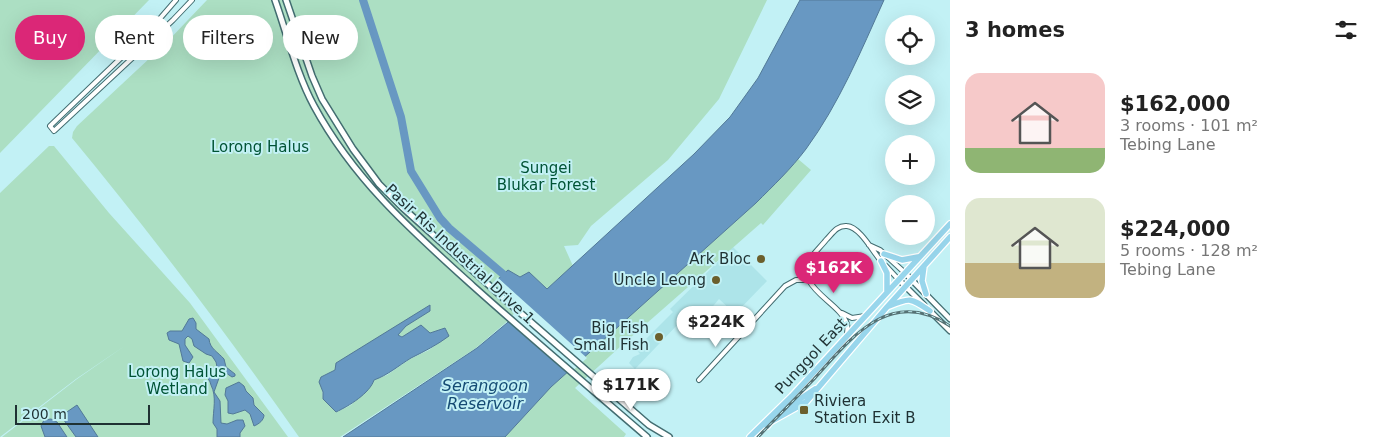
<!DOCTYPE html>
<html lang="en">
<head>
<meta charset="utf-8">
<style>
  :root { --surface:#fff; --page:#f2f2f2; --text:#222; --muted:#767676; --accent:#db2777 }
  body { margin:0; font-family:"DejaVu Sans",sans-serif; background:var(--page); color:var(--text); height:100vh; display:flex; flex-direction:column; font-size:19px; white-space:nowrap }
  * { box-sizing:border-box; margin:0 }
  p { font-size:16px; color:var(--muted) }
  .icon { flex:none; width:28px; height:28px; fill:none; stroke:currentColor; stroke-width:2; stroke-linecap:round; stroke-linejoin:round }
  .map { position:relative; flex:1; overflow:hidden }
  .side { display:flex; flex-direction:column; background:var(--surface); width:425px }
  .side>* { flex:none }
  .hud { position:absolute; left:15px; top:15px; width:475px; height:45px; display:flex; gap:10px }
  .buttons { position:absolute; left:885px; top:15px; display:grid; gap:10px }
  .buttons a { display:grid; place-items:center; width:50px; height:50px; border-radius:50%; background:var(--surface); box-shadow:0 5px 20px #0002; font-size:25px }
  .scale { position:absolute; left:15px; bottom:12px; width:135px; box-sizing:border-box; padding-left:5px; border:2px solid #1f3133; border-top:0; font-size:14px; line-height:18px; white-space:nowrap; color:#1f3133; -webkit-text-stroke:4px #c2f1f5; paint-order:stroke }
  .price { position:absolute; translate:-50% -42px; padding:0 11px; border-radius:18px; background:#fff; color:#222; font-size:16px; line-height:32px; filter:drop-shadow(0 1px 2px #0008) }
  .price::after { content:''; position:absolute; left:50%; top:30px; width:15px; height:11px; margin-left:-8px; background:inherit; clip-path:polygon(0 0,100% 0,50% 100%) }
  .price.current { background:var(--accent); color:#fff }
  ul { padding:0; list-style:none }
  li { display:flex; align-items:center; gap:15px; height:125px; padding:0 15px }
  li span { display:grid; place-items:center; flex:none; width:140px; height:100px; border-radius:15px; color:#555 }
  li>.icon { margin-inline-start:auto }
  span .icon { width:60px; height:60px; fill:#fffc; stroke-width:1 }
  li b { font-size:21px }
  h2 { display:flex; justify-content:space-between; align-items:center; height:60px; padding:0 15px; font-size:21px }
  .pill { padding:0 18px; border-radius:22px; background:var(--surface); box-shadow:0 5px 20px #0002; font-size:18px; line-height:45px }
  .pill.current { background:var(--accent); color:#fff }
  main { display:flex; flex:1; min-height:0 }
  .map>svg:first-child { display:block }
  .built { fill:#ade4e9 }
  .green { fill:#acdfc3; fill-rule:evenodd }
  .water { fill:#6898c2; stroke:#527997 }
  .pier { fill:#c2f1f5 }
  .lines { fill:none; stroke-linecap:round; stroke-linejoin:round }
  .river { stroke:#6898c2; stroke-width:8 }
  .minor-casing { stroke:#436d71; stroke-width:6 }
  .tertiary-casing { stroke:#436d71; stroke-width:7 }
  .secondary-casing { stroke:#436d71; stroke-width:8 }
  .primary-casing { stroke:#fff; stroke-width:8 }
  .minor { stroke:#fff; stroke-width:4 }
  .tertiary { stroke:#fff; stroke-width:4.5 }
  .secondary { stroke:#fff; stroke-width:5 }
  .primary { stroke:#98d6ec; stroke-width:5.5 }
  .rail-casing { stroke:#557174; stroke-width:3 }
  .rail { stroke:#c2f1f5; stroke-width:1; stroke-dasharray:4; stroke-linecap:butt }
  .poi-dot { fill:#6b5f2c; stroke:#c2f1f5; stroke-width:2 }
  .labels { text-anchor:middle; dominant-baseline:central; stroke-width:4; stroke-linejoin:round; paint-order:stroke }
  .park-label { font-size:15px; fill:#005335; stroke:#c2f1f5 }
  .street-label { font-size:15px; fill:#1f3133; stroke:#c2f1f5 }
  .poi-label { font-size:15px; fill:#1f3133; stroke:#c2f1f5; text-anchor:end }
  .water-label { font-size:16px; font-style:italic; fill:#154b74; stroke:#c2f1f5 }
</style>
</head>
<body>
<main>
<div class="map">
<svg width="950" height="437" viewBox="0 0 950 437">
  <rect width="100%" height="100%" fill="#c2f1f5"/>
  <path class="built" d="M733,247l34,34 -32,33 -16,-15 -26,31 -11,-10 -47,49 -6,-6 4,-6 7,-3 -4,-5 37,-37 -3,-3z"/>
  <path class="green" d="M0,0h149l-149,153z
    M207,0h560l-48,99 -51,61 -77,66 -13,19 -14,1 9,20 -26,23 -18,-17 -9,5 -12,-7 -10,9 25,29 -47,40 -136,89h-41c-72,-103 -147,-202 -227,-299l1,-6 4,-6 90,-84zM430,305v6l-24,15 -8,9c8,4 38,-2 47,-7l3,8 -19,14 -19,9 -23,16 -13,5 -23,25 -14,7 -14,-13 -2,-22 14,-7z
    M49,146h5l55,67 81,90 98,134h-286l75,-58 49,-34 -50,34 -76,58v-244z
    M798,159l13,11 -48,55 -2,-2 -139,122 -47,43 51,46 -2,3h-119l46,-50 205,-184z"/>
  <path class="water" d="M800,0h84c-23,51 -45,104 -78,149 -15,20 -33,37 -50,54l-205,184 -46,50h-162l134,-89 48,-40 -27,-29 10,-9 12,7 9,-5 18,17 147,-135 36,-37 28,-39z
    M430,305v6l-24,15 -8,9 4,2 19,-12 9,8 15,-5 4,8c-12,9 -24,15 -38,22 -13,8 -23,17 -37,22 -4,13 -25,26 -38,32l-13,-13v-7l-4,-10 2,-5 14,-7 1,-7z
    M193,318l3,5v6l13,10c1,10 9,13 15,20l2,8 9,7v2l-3,1 -15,-10 -1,-5 -4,-6 -6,-2 -12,-8 -2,-7 -4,-3 -3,3v6l8,12 -4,6 -6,-2 -4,-17 -10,-4 -2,-7 3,-2h12l7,-12z
    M205,373h4l10,5 -5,14 6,9 1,22 6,1 10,-4h6l2,6 -5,7v4h-23v-8l-4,-6c0,-13 4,-26 -2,-38 -1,-5 -4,-7 -6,-12z
    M239,382l5,4 2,5 7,7 1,7 10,10c0,5 -5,9 -10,11l-4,-12 -5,-4 -12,4 -5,-1v-12l-3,-6 1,-7z
    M77,405l21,32h-22l-15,-21z
    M51,419l6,3 10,15h-22l-4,-11 3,-6z"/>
  <path class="pier" d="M497,277l90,81 -17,15 -62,-54 13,-11 -25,-27z"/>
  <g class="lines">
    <path class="river" d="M363,0l38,117 10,54 29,47 9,10 54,46"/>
    <g class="minor-casing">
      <path id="minor" d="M176,0l-26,30 -100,96 4,5 119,-111 19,-20
        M869,245l11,5 24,22
        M886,266l12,13
        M842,313l10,5 13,-2
        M847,335c0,-3 1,-8 0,-11 -8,-24 -57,-37 -34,-69 4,-5 9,-10 13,-15 6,-6 11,-15 21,-14 13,1 26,26 34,35
        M699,380l86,-94 11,-6h13"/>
    </g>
    <g class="tertiary-casing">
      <path id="tertiary" d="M904,272l46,47
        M898,279l26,26
        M929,310l21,21"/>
    </g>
    <g class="secondary-casing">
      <path id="secondary" d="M275,0c12,34 22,75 39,106 40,74 98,125 159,180 57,51 116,101 174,151
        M286,0l26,76 10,23 31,50 26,35 24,24 98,88 148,129 20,12"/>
    </g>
    <g class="primary-casing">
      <path id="primary" d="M884,254l18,6 16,-3
        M881,261l6,12v18
        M924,266l-2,15 4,13
        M889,306c22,-9 22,-8 41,5
        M779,413l36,-24
        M767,426l3,-4 36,-20 81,-95 63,-70
        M750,437l42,-41 158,-172"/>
    </g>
    <use href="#minor" class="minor"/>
    <use href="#tertiary" class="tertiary"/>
    <use href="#secondary" class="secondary"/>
    <use href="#primary" class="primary"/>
    <g class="rail-casing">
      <path id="rail" d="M758,437c19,-20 38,-39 56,-58 37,-41 76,-93 136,-53"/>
    </g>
    <use href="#rail" class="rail"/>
  </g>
  <g class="poi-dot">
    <circle cx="761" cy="259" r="5"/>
    <circle cx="716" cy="280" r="5"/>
    <circle cx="659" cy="337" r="5"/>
    <rect x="799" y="405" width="10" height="10" rx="2.5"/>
  </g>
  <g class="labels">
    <g class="park-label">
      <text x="260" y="147">Lorong Halus</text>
      <text x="546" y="168">Sungei<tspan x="546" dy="17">Blukar Forest</tspan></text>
      <text x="177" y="372">Lorong Halus<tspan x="177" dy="17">Wetland</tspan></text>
    </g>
    <g class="street-label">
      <text transform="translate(460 254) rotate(43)">Pasir Ris Industrial Drive 1</text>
      <text transform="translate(811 356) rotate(-47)">Punggol East</text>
    </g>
    <g class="poi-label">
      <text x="751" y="259">Ark Bloc</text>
      <text x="706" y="280">Uncle Leong</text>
      <text x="649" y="328">Big Fish<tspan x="649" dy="17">Small Fish</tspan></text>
      <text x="814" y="401" text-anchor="start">Riviera<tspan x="814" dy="17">Station Exit B</tspan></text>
    </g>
    <g class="water-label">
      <text x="485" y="385">Serangoon<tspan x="485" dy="18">Reservoir</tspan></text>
    </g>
  </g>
</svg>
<div class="buttons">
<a><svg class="icon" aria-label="locate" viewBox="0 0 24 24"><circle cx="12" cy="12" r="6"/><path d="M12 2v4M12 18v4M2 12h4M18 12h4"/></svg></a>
<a><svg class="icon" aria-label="layers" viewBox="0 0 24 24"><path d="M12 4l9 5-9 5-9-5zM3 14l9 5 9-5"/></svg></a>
<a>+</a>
<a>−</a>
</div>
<div class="scale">200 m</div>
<b class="price current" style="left:834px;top:294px">$162K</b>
<b class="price" style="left:716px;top:348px">$224K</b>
<b class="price" style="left:631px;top:411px">$171K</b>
<div class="hud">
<a class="pill current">Buy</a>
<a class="pill">Rent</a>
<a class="pill">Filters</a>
<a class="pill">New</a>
</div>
</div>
<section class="side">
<h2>3 homes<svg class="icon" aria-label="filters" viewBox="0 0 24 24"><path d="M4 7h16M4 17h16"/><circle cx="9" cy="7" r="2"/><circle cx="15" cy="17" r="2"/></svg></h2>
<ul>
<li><span style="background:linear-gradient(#f6c9c9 75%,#8fb573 0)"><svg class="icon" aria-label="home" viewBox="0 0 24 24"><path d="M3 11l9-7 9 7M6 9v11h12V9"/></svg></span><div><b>$162,000</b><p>3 rooms · 101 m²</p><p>Tebing Lane</p></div></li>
<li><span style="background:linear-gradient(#dfe7d0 65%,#c2b280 0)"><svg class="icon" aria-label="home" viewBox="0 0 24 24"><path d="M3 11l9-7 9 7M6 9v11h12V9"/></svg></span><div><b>$224,000</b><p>5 rooms · 128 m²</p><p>Tebing Lane</p></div></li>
</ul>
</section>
</main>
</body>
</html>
